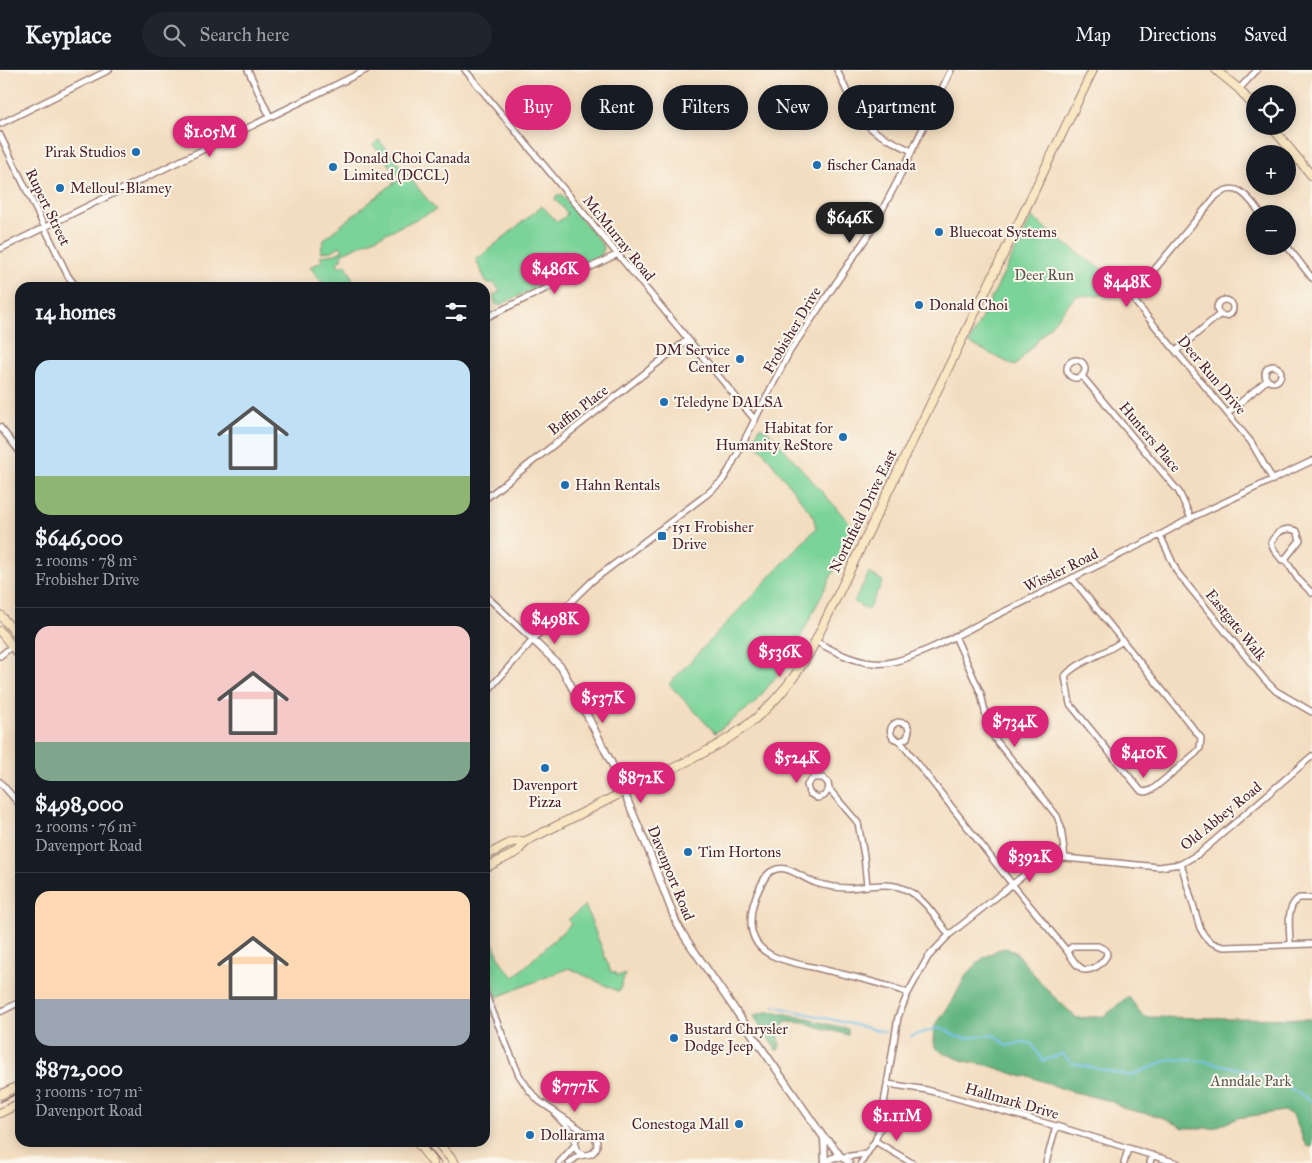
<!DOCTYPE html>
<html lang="en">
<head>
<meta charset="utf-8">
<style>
  :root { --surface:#171b24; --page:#20242c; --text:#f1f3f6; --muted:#9ea1a6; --line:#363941; --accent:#db2777 }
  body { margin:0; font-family:"IM FELL Great Primer",serif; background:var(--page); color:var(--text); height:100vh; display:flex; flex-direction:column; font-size:19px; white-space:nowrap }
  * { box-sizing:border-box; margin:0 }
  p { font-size:16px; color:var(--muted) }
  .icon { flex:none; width:28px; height:28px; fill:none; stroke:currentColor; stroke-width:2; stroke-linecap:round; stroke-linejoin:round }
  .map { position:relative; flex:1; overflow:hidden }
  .details { position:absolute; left:15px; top:212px; width:475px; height:865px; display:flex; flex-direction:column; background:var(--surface); border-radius:15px; box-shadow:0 2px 12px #0003 }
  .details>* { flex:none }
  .banner { position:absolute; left:505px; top:15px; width:475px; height:45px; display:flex; gap:10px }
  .buttons { position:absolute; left:1246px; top:15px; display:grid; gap:10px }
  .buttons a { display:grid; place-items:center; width:50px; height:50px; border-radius:50%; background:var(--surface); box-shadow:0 2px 12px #0003; font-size:25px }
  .price { position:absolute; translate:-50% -42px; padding:0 11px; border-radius:18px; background:var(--accent); color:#fff; font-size:16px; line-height:32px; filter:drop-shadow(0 1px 2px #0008) }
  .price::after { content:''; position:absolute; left:50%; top:30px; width:15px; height:11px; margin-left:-8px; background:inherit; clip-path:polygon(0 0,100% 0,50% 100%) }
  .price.active { background:#222; color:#fff }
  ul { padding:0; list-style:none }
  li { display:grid; align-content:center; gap:10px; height:265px; padding:0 20px }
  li+li { border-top:1px solid var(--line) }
  li span { display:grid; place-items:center; height:155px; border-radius:15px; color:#555 }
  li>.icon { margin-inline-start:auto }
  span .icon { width:90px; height:90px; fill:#fffc; stroke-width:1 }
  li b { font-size:21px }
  h2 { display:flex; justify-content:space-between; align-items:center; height:60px; padding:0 20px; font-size:21px }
  .chip { padding:0 18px; border-radius:22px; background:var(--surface); box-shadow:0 2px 12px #0003; font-size:18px; line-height:45px }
  .chip.active { background:var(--accent); color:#fff }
  header { display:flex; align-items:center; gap:30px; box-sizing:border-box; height:70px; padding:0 25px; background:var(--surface); border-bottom:1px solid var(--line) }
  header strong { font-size:24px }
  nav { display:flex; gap:28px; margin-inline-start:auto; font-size:18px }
  .search { width:350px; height:45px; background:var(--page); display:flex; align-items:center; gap:12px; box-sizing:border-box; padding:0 18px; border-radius:28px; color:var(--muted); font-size:19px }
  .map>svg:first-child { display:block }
  .green { fill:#7ad399; stroke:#627962 }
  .forest { fill:#63b581; stroke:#566a56 }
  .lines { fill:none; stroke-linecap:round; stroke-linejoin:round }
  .stream { stroke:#6bbee7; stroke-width:2 }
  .minor-casing { stroke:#9e7e76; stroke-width:8 }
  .tertiary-casing { stroke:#9e7e76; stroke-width:9 }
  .secondary-casing { stroke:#9e7e76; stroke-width:10 }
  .minor { stroke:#fff; stroke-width:5 }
  .tertiary { stroke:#fff; stroke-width:6 }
  .secondary { stroke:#f9e7c3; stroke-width:8 }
  .tram { stroke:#4a1f2b; stroke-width:1 }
  .poi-dot { fill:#1f6fb2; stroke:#fbf7ec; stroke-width:2 }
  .labels { text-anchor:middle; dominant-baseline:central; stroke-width:4; stroke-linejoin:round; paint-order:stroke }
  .poi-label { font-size:15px; fill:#4a1f2b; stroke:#fbf7ec; text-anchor:start }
  .street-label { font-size:15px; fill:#4a1f2b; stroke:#fbf7ec }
  .park-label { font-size:15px; fill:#58554c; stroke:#fbf7ec }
</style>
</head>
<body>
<header>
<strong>Keyplace</strong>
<div class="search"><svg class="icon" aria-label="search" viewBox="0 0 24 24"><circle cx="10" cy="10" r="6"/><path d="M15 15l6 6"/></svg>Search here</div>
<nav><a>Map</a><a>Directions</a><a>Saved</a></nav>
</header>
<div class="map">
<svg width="1312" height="1093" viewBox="0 0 1312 1093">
  <rect width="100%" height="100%" fill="#fbf7ec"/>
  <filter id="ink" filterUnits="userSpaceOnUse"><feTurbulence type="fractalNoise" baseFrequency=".02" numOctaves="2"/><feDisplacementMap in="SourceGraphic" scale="10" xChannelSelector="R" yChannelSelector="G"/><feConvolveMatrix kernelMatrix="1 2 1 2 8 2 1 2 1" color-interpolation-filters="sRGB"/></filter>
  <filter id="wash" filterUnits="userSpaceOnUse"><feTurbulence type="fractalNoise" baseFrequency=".0096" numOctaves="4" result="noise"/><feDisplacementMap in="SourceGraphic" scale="20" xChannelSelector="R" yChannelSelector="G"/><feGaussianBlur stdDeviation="1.12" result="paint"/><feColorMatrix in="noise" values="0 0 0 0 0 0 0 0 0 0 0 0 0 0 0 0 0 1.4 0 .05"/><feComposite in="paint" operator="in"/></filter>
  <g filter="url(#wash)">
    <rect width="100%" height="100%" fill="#f3ddc0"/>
    <path class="green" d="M379,70l57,70 -95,44 2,4 -6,4 3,5 6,-3 10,23h-31l-15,-20 12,-6 -2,-5 16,-2 7,-4 -3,-4 -8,5 -12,1 5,-14 75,-60 -27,-33z
      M557,125h5l39,48 3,5 -3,8 -101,49 -4,-1 -3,-8 7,-5 -6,-8h-7l-11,-23 66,-54 15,16 8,-5 2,-4 -12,-14z
      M1032,147c30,25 60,48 94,66l-3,11 -47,2 -61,70 -46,-23z
      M760,357l9,5 86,97 -66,131 -34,43 -40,30 -46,-49 147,-156 -3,-12 -50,-65 -11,-9z
      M869,503l14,8 -15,29 -14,-8z
      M585,835l26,67 5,1 1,3 8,-2 -6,18 -50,-24 -72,29 -12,-30v-23l7,-3 11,24 11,12 57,-53 -3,-4z"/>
    <path class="forest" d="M1006,878l9,4 35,41 27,25 28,-2 23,-20 16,21 168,2v128l-6,-1 -13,-31 -9,-4 -46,7 -25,10h-29l-23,-11 -35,-8 -16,-8 -44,-11 -38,-14 -5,1 -36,-12 -23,-4 -21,-8 -8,-6 -1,-5 1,-16 18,-26 13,-25 16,-16 15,-9z
      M769,941l14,2 65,16v6l-45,-12 -18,-1 -6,11 1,14 -3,4 -24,-35z"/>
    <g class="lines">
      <path class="stream" d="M774,936l111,26
        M911,966l27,-8 10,3 7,5 10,2 29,-3 13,11 16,-4 9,2 11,17 19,-7 10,9 58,13 41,-17 33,2 63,14 45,26"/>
    </g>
  </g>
  <g filter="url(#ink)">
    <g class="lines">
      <g class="minor-casing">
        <path id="minor" d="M248,0l22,47
          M465,0l290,350
          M837,0c10,20 18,46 36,60 11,9 25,13 38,21
          M1239,19l18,-19
          M0,54l109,-54
          M0,65l68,141 9,12
          M1261,144c-13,-17 -24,-35 -45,-18l-82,98 2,9 115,139 22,38
          M1287,176l25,32
          M0,179l366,-179
          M1217 238a8 8 0 1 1 16 0a8 8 0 1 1-16 0Z
          M485,248l131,-63
          M1176,281l43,-36
          M1067 299a9 9 0 1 1 18 0a9 9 0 1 1-18 0Z
          M1265 304a8 8 0 1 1 16 0a8 8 0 1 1-16 0Z
          M1082,306l97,116 12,26
          M1228,343l39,-33
          M0,357l20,25
          M485,429l202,-159
          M1160,465l17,37 87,107 12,12 36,21
          M1285,489l15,-19 -3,-9c-12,-5 -21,1 -26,12l3,7 8,10 3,-1 13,20 14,14
          M1072,508l129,160 -1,10 -4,5 -43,36 -7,3 -5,-1 -71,-87 -5,-28c11,-14 41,-22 57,-35
          M485,525l48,45
          M955,566l26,58 7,31 7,14 62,77 4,11 4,31
          M815,571c22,12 46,25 72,22 28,-4 72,-29 98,-42 58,-29 117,-57 175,-86l31,-17 121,-57
          M0,586l20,-16
          M485,624l54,-61 53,-52 114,-86 16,-14 7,-11 61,-119 81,-120 26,-49 54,-112
          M900,671l7,-3 2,-8 -2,-6 -9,-2c-7,2 -10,9 -5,16l7,3 112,143 55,67 6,-5h25l8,4 1,5c-5,9 -13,15 -23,15l-8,-6 -9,-13
          M0,712l20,23
          M829,719l-5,7 -7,2 -8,-5 -2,-8 6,-7h10l5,5 1,6 29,34 6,33 3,30
          M1181,794l19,64c6,12 11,16 24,19l88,-3
          M1290,873c0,-15 -5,-36 9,-45h13
          M485,923l34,82 10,15 10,11 47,32
          M908,923c-29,-11 -57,-17 -87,-24 -16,-4 -33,-6 -48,-13 -29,-13 -25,-45 -13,-69 4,-7 6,-14 14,-17 14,-6 29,9 42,13 10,3 23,5 33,5 18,-1 36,-6 53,0 21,7 34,30 47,47
          M0,942l20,-10
          M888,1014l39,6 129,36 121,37
          M556,1045l15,16 4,11
          M575 1074a11 11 0 1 1 22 0a11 11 0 1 1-22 0Z
          M875,1071l37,22
          M843,1087l23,-3
          M559,1093l16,-18
          M569,1093l8,-6 7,-2
          M861,1093l14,-22 5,-13 18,-111 10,-24 20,-36 21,-22 90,-72 14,-4 12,-1 94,9 22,-3 19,-11 112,-97
          M1046,1093l10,-37
          M1124,1093l4,-14
          M1150,1093l2,-8"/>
      </g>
      <g class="tertiary-casing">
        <path id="tertiary" d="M533,570l28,27 28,52 24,47 35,83 28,73 10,17 138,199 6,4 11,15
          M824,1068l1,25
          M826,1093c7,-8 17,-8 23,0"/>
      </g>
      <g class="secondary-casing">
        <path id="secondary" d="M1216,0l23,19 16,19
          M1271,56l41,50
          M0,545l20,23
          M0,561l20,25
          M485,786l27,-14 14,-1c35,-17 70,-35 105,-53 78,-37 135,-58 180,-138l282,-580
          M485,798l32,-16 9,-11
          M0,1025l20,-10
          M0,1043l20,-10
          M417,1072l16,21
          M437,1072l18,21"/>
      </g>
      <use href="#minor" class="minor"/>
      <use href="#tertiary" class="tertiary"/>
      <use href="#secondary" class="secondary"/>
      <path class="tram" d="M0,1032l20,-10
        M424,1072l17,21"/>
    </g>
  </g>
  <g class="poi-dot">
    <circle cx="136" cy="82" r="5"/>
    <circle cx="817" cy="95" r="5"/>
    <circle cx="333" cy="97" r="5"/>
    <circle cx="60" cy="118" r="5"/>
    <circle cx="939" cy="162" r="5"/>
    <circle cx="919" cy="235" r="5"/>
    <circle cx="740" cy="289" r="5"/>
    <circle cx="664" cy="332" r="5"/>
    <circle cx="843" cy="367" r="5"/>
    <circle cx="565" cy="415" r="5"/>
    <rect x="657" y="461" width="10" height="10" rx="2.5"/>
    <circle cx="545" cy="698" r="5"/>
    <circle cx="688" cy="782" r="5"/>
    <circle cx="674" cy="968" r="5"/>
    <circle cx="739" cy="1054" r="5"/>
    <circle cx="530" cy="1065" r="5"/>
  </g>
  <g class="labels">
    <g class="poi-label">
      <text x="126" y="82" text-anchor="end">Pirak Studios</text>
      <text x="343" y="88">Donald Choi Canada<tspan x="343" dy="17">Limited (DCCL)</tspan></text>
      <text x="827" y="95">fischer Canada</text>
      <text x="70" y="118">Melloul-Blamey</text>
      <text x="949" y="162">Bluecoat Systems</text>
      <text x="929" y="235">Donald Choi</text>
      <text x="730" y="280" text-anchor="end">DM Service<tspan x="730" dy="17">Center</tspan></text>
      <text x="674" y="332">Teledyne DALSA</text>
      <text x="833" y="358" text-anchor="end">Habitat for<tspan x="833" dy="17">Humanity ReStore</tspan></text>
      <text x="575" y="415">Hahn Rentals</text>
      <text x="672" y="457">151 Frobisher<tspan x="672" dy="17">Drive</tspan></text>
      <text x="545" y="715" text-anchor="middle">Davenport<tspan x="545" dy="17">Pizza</tspan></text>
      <text x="698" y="782">Tim Hortons</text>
      <text x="684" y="959">Bustard Chrysler<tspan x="684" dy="17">Dodge Jeep</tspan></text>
      <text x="729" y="1054" text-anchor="end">Conestoga Mall</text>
      <text x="540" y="1065">Dollarama</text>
    </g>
    <g class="street-label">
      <text transform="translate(48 137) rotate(64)">Rupert Street</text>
      <text transform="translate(619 168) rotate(51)">McMurray Road</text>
      <text transform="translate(792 260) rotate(-59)">Frobisher Drive</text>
      <text transform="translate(1212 305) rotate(50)">Deer Run Drive</text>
      <text transform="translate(578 340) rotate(-38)">Baffin Place</text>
      <text transform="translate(1150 367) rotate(50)">Hunters Place</text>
      <text transform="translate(863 441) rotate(-64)">Northfield Drive East</text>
      <text transform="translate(1061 500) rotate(-26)">Wissler Road</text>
      <text transform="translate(1236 555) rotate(51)">Eastgate Walk</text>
      <text transform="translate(1221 746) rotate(-39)">Old Abbey Road</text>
      <text transform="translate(671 803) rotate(68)">Davenport Road</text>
      <text transform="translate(1012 1031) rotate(16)">Hallmark Drive</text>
    </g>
    <g class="park-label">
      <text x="1044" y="205">Deer Run</text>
      <text x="1251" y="1011">Anndale Park</text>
    </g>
  </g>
</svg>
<div class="buttons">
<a><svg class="icon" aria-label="locate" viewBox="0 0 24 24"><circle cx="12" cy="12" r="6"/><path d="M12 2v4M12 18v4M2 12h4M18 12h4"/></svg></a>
<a>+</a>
<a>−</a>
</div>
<b class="price" style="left:210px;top:88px">$1.05M</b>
<b class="price active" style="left:850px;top:174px">$646K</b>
<b class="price" style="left:555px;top:225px">$486K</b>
<b class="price" style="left:1127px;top:238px">$448K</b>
<b class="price" style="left:555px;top:575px">$498K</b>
<b class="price" style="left:780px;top:608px">$536K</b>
<b class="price" style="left:603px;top:654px">$537K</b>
<b class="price" style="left:1015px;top:678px">$734K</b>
<b class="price" style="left:1144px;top:709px">$410K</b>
<b class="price" style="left:797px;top:714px">$524K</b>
<b class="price" style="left:641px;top:734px">$872K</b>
<b class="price" style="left:1030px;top:813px">$392K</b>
<b class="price" style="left:575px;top:1043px">$777K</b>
<b class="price" style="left:897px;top:1072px">$1.11M</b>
<div class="banner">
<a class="chip active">Buy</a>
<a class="chip">Rent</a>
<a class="chip">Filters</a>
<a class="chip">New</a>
<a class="chip">Apartment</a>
</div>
<section class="details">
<h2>14 homes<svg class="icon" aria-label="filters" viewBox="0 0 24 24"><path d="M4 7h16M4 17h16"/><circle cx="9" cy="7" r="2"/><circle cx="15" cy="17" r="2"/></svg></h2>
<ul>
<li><span style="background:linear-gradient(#bfe0f5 75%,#8fb573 0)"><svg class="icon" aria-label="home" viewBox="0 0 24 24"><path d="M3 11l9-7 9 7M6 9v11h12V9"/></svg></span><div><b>$646,000</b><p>2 rooms · 78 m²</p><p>Frobisher Drive</p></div></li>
<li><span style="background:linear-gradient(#f6c9c9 75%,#7fa58c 0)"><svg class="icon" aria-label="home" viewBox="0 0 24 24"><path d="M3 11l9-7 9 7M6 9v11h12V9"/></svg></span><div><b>$498,000</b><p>2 rooms · 76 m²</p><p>Davenport Road</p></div></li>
<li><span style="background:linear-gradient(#ffd9b3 70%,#9aa5b1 0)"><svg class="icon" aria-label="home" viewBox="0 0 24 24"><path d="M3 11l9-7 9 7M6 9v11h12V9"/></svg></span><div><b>$872,000</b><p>3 rooms · 107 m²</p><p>Davenport Road</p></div></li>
</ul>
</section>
</div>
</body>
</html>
